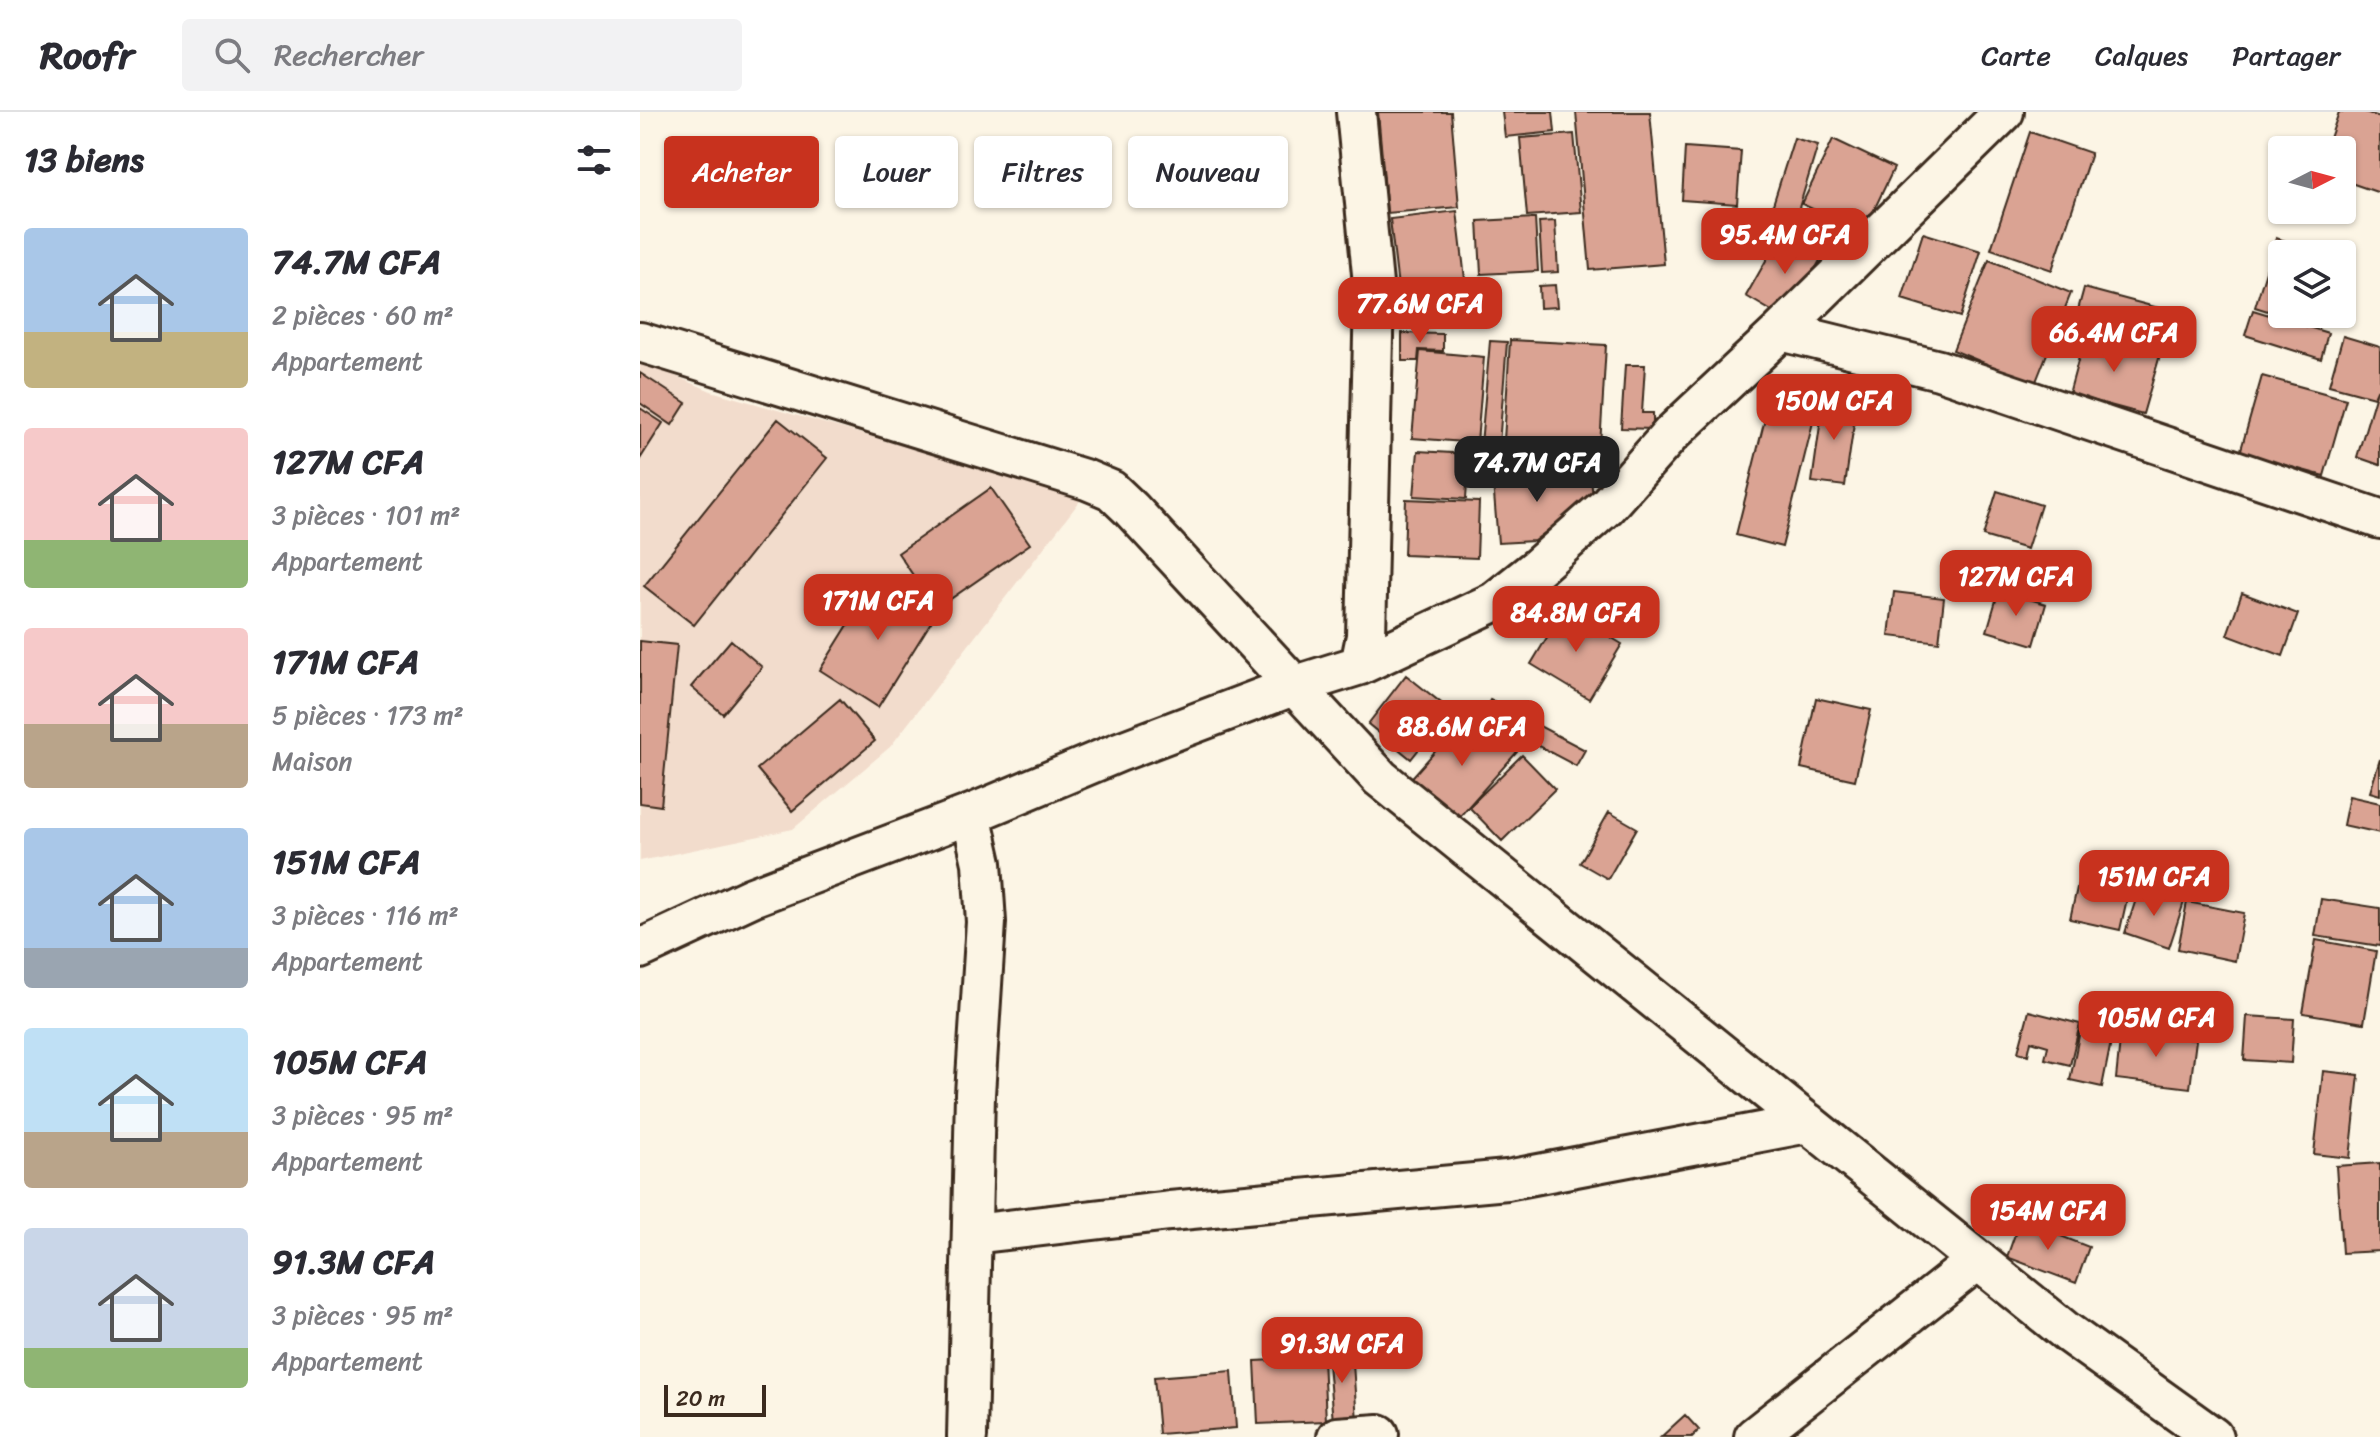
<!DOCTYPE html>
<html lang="fr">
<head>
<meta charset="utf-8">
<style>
  :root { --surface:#fff; --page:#f2f2f3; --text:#2b2b33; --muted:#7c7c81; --line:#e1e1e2; --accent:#c8321e }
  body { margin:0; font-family:Sriracha,sans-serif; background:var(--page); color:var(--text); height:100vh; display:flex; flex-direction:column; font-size:30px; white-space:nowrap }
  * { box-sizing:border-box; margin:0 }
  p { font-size:26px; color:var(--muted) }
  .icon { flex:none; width:44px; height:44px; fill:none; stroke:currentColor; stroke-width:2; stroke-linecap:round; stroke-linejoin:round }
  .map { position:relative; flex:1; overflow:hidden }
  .details { display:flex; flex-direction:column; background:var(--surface); width:640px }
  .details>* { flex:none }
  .guide { position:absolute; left:24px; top:24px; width:760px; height:72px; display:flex; gap:16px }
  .needle { width:52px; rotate:84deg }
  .fabs { position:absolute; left:1628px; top:24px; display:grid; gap:16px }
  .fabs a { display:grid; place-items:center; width:88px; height:88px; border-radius:8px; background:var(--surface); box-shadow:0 2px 6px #0004; font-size:40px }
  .scale { position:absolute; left:24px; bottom:20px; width:102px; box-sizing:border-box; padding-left:8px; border:4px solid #3b2a1e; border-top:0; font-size:22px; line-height:28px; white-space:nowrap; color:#3b2a1e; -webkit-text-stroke:6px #fcf5e5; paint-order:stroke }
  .price { position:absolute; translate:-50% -68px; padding:0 18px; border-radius:16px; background:var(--accent); color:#fff; font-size:26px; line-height:52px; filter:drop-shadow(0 2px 4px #0008) }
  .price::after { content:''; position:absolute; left:50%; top:48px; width:24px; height:18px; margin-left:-12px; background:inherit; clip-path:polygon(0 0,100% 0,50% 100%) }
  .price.active { background:#222; color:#fff }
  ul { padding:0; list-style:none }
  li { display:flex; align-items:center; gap:24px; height:200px; padding:0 24px }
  li span { display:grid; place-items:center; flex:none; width:224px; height:160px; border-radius:8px; color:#555 }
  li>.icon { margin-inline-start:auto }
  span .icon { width:96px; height:96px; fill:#fffc; stroke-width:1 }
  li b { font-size:34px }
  h2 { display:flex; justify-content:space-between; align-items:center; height:96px; padding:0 24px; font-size:34px }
  .pill { padding:0 28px; border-radius:8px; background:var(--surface); box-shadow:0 2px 6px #0004; font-size:28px; line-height:72px }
  .pill.active { background:var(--accent); color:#fff }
  header { display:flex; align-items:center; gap:48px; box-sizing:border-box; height:112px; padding:0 40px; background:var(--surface); border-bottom:2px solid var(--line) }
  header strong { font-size:38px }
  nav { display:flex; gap:44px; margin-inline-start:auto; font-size:28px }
  .search { width:560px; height:72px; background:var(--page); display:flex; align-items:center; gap:20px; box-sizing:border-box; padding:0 28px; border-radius:8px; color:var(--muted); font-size:30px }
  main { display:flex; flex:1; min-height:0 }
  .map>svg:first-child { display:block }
  .built { fill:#f2dccc }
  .building { fill:#daa393; stroke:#3b2a1e; stroke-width:2 }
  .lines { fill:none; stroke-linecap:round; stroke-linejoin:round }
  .minor-casing { stroke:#3b2a1e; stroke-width:44 }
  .minor { stroke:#fcf5e5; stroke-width:38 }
</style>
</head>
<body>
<header>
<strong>Roofr</strong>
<div class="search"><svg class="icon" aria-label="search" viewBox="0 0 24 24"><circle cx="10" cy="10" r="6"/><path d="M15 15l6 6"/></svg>Rechercher</div>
<nav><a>Carte</a><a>Calques</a><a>Partager</a></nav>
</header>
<main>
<section class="details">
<h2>13 biens<svg class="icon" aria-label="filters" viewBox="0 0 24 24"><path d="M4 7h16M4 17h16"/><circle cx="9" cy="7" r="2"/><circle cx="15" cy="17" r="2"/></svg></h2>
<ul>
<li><span style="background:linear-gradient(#a9c7e8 65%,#c2b280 0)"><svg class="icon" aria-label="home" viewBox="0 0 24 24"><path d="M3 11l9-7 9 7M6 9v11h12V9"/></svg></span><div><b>74.7M CFA</b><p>2 pièces · 60 m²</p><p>Appartement</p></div></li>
<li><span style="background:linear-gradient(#f6c9c9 70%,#8fb573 0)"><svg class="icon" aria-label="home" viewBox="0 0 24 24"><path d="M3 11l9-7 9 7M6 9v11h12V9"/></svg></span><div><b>127M CFA</b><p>3 pièces · 101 m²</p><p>Appartement</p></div></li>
<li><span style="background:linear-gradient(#f6c9c9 60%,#b9a48a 0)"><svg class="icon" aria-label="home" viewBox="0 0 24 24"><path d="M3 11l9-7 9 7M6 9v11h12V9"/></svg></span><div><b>171M CFA</b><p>5 pièces · 173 m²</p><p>Maison</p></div></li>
<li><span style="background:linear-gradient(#a9c7e8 75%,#9aa5b1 0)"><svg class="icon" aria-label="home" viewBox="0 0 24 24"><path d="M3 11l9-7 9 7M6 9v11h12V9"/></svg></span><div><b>151M CFA</b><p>3 pièces · 116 m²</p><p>Appartement</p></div></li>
<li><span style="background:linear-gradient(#bfe0f5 65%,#b9a48a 0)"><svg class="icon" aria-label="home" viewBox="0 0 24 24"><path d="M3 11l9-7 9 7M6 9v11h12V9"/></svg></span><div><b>105M CFA</b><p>3 pièces · 95 m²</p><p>Appartement</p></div></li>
<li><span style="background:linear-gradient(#c9d6e8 75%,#8fb573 0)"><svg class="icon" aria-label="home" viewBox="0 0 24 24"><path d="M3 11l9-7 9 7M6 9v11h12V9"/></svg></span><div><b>91.3M CFA</b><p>3 pièces · 95 m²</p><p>Appartement</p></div></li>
</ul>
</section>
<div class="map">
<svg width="1740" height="1325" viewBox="0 0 1740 1325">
  <rect width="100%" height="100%" fill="#fcf5e5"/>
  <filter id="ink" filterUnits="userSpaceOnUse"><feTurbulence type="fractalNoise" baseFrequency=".0125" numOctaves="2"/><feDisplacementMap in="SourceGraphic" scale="16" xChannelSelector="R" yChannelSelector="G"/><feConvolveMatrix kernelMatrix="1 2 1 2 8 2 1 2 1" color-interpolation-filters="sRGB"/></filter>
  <g filter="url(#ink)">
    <path class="built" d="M0,249l71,30 372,106 -193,250 -97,82 -153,32z"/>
    <path class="building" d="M738,0h73l8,95 -72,6z
      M862,0h51l2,20 -50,5z
      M936,0h74l14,152 -74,6z
      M1699,0h26l15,5v76l-38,-13v-30h-16z
      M1390,20l61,21 -39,117 -61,-21z
      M934,22l7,78 -54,4 -7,-78z
      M1154,26l24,7 -23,76 -25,-7z
      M1193,27l61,29 -31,65 -61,-29z
      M1045,35l56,4 -4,53 -55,-4z
      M817,99l10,85 -67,8 -10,-85z
      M895,106l3,53 -57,3 -3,-53z
      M915,109l3,51 -16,1 -3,-51z
      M1142,120l41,23 -36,65 -41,-24z
      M1283,121l58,18 -21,66 -58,-18z
      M1636,126l51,16h-45v60h41l-4,13 -64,-20z
      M1349,148l82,33 -36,91 -82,-34z
      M915,173l2,22 -17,1 -1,-22z
      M1444,176l86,23 -10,39 -87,-22z
      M1613,198l75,23 -7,26 -76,-24z
      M762,221l41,1v17l-24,-1 -1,11h-16z
      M1445,223l75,20 -17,59 -74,-20z
      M1703,224l37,11v44l-3,-1 -3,7 -45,-12z
      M870,228l96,5 -7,118 -74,-4v16l-23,-1z
      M850,229l17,1 -9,116 -18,-2z
      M780,239l64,6 -7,86 -65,-5z
      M985,253h20l-3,48h11v16l-32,-1z
      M0,261l46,30 -14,22 -32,-22z
      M1622,264l84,23 -22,77 -84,-23z
      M1133,275l46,11 -37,149 -46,-12z
      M1737,278l3,1v74l-23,-8z
      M1184,285l33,5 -12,84 -33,-4z
      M0,296l23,15 -23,36z
      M138,307l49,39 -133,167 -50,-39z
      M778,339l51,3 -3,45 -52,-3z
      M950,360l3,24 -59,45 -36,2 -5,-61z
      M351,376l39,56 -94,65 -38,-56z
      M1357,379l44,14 -14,44 -44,-13z
      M766,387l73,3 -2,56 -73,-3z
      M238,465l58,37 -58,93 -58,-37z
      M1359,478l47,14 -12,41 -47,-14z
      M1254,480l50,6 -5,44 -50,-6z
      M1602,481l56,21 -15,42 -56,-21z
      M924,497l58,35 -33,55 -58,-35z
      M91,528l31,27 -39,47 -32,-27z
      M0,529l37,4 -16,161 -21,-3z
      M766,563l44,35 -39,49 -43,-35z
      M1176,586l55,12 -16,70 -54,-12z
      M200,587l35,42 -83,70 -35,-42z
      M850,588l95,50 -9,16 -94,-50z
      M831,599l46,41 -64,72 -46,-41z
      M882,643l33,34 -53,52 -33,-34z
      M1740,647v36l-10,-3z
      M1709,684l31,7v30l-37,-8z
      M969,700l28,16 -29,51 -28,-16z
      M1441,758l50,11 -11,49 -50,-11z
      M1500,775l44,15 -15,46 -44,-15z
      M1681,787l59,9v38l-65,-10z
      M1547,790l57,11 -9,48 -57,-12z
      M1676,828l60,11 -12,72 -61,-10z
      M1389,899l51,13 -10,41 -25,-6 3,-13 -17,-5 -3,14 -10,-3z
      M1607,904l47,3 -3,44 -47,-3z
      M1442,909l32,6 -12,60 -32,-7z
      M1481,919l75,9 -6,48 -74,-9z
      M1683,959l36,4 -9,83 -36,-4z
      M1740,1051v88l-38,2 -6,-87z
      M1380,1108l69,27 -13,36 -69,-26z
      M712,1237l5,72 -24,1 -6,-71z
      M683,1246l3,63 -68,3 -3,-63z
      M592,1259l4,57 -77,6 -5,-57z
      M1045,1303l14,15 -7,7h-31z"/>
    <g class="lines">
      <g class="minor-casing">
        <path id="minor" d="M716,0l18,182 -8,342 -6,29
          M1141,219l158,39 441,149
          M0,230l447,138 24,10 20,19 249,269 688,555 145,104
          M0,837l112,-52 219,-83 148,-62 174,-66 67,-21 134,-63 44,-35 69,-61 64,-72 110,-103 223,-219
          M333,1122l197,-23 337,-31 301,-57
          M327,1325l8,-343 11,-172 -4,-59 -11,-49
          M697,1325l42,-3
          M1114,1325l224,-177"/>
      </g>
      <use href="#minor" class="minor"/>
    </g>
  </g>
</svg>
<div class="fabs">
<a><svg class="needle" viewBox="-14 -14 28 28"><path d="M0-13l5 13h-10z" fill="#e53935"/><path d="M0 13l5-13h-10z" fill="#7c7c81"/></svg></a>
<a><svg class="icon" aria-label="layers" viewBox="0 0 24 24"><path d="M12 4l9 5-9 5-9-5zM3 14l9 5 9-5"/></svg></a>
</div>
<div class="scale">20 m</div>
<b class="price" style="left:1145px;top:164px">95.4M CFA</b>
<b class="price" style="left:780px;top:233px">77.6M CFA</b>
<b class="price" style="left:1474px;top:262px">66.4M CFA</b>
<b class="price" style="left:1194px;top:330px">150M CFA</b>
<b class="price active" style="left:897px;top:392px">74.7M CFA</b>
<b class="price" style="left:1376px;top:506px">127M CFA</b>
<b class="price" style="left:238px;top:530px">171M CFA</b>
<b class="price" style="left:936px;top:542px">84.8M CFA</b>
<b class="price" style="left:822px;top:656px">88.6M CFA</b>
<b class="price" style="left:1514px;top:806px">151M CFA</b>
<b class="price" style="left:1516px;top:947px">105M CFA</b>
<b class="price" style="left:1408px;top:1140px">154M CFA</b>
<b class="price" style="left:702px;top:1273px">91.3M CFA</b>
<div class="guide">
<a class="pill active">Acheter</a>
<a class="pill">Louer</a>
<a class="pill">Filtres</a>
<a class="pill">Nouveau</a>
</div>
</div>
</main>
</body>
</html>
